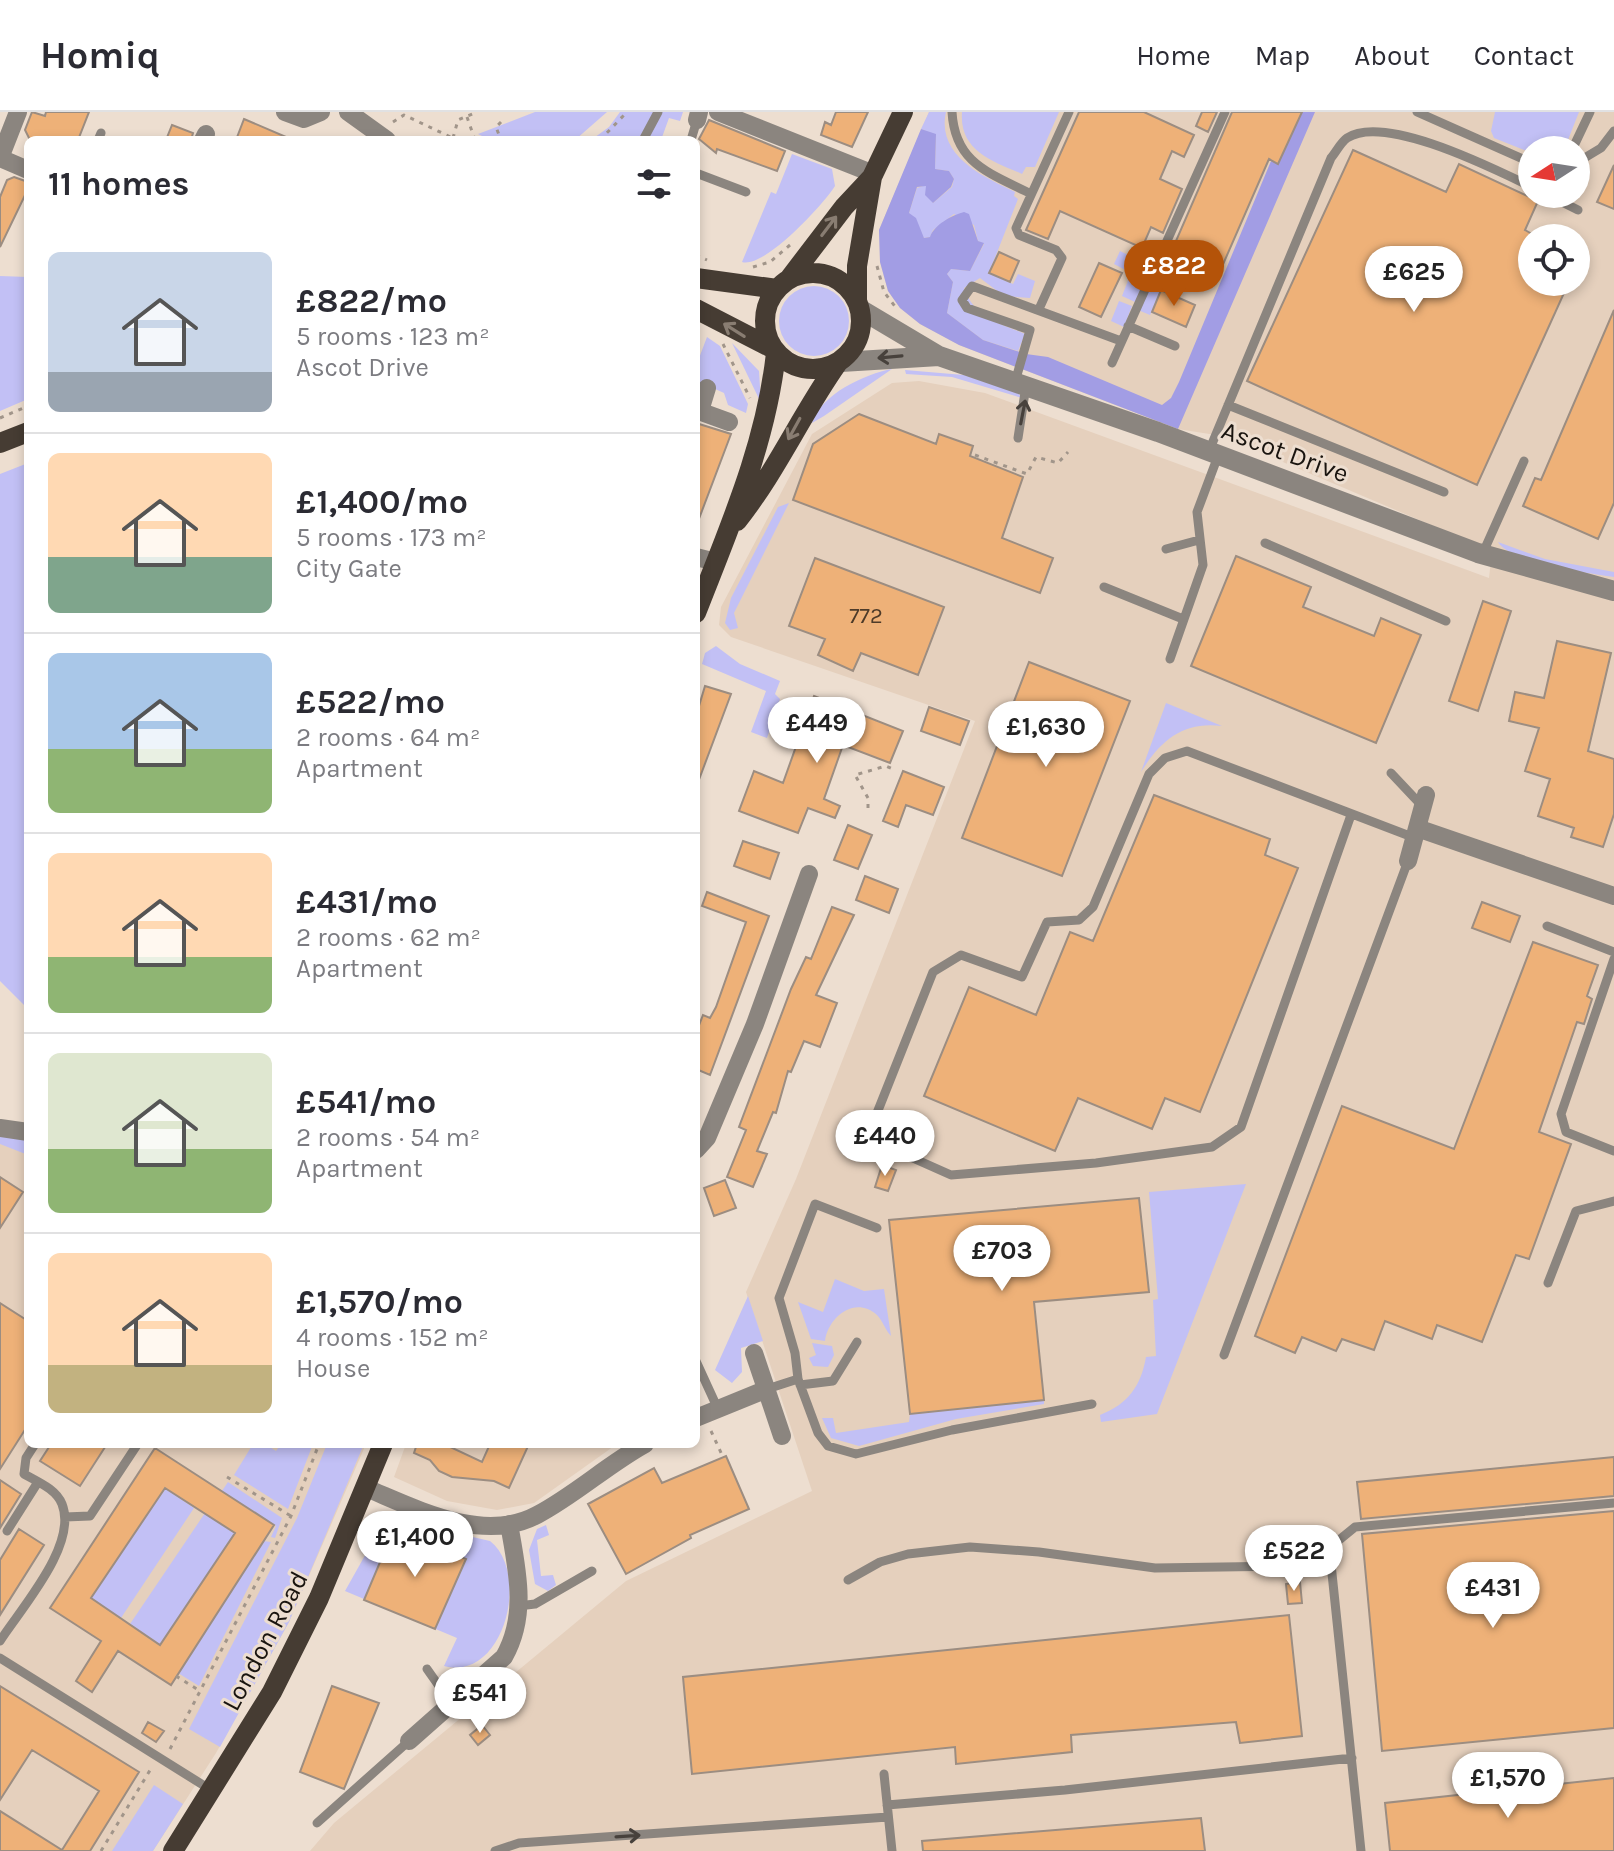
<!DOCTYPE html>
<html lang="en">
<head>
<meta charset="utf-8">
<style>
  :root { --surface:#fff; --page:#f2f2f3; --text:#2b2b33; --muted:#7c7c81; --line:#e1e1e2; --accent:#b45309 }
  body { margin:0; font-family:Karla,sans-serif; background:var(--page); color:var(--text); height:100vh; display:flex; flex-direction:column; font-size:30px; white-space:nowrap }
  * { box-sizing:border-box; margin:0 }
  p { font-size:26px; color:var(--muted) }
  .icon { flex:none; width:44px; height:44px; fill:none; stroke:currentColor; stroke-width:2; stroke-linecap:round; stroke-linejoin:round }
  .map { position:relative; flex:1; overflow:hidden }
  .drawer { position:absolute; left:24px; top:24px; width:676px; height:1312px; display:flex; flex-direction:column; background:var(--surface); border-radius:12px; box-shadow:0 4px 12px #0003 }
  .drawer>* { flex:none }
  .needle { width:52px; rotate:258deg }
  .fabs { position:absolute; left:1518px; top:24px; display:grid; gap:16px }
  .fabs a { display:grid; place-items:center; width:72px; height:72px; border-radius:50%; background:var(--surface); box-shadow:0 4px 12px #0003; font-size:40px }
  .price { position:absolute; translate:-50% -68px; padding:0 18px; border-radius:28px; background:#fff; color:#222; font-size:26px; line-height:52px; filter:drop-shadow(0 2px 4px #0008) }
  .price::after { content:''; position:absolute; left:50%; top:48px; width:24px; height:18px; margin-left:-12px; background:inherit; clip-path:polygon(0 0,100% 0,50% 100%) }
  .price.selected { background:var(--accent); color:#fff }
  ul { padding:0; list-style:none }
  li { display:flex; align-items:center; gap:24px; height:200px; padding:0 24px }
  li+li { border-top:2px solid var(--line) }
  li span { display:grid; place-items:center; flex:none; width:224px; height:160px; border-radius:12px; color:#555 }
  li>.icon { margin-inline-start:auto }
  span .icon { width:96px; height:96px; fill:#fffc; stroke-width:1 }
  li b { font-size:34px }
  h2 { display:flex; justify-content:space-between; align-items:center; height:96px; padding:0 24px; font-size:34px }
  header { display:flex; align-items:center; gap:48px; box-sizing:border-box; height:112px; padding:0 40px; background:var(--surface); border-bottom:2px solid var(--line) }
  header strong { font-size:38px }
  nav { display:flex; gap:44px; margin-inline-start:auto; font-size:28px }
  .map>svg:first-child { display:block }
  .built { fill:#e5d0bd; fill-rule:evenodd }
  .green { fill:#c2c0f5 }
  .forest { fill:#a29de4 }
  .building { fill:#eeb178; stroke:#9c8d81; stroke-width:2; fill-rule:evenodd }
  .lines { fill:none; stroke-linecap:round; stroke-linejoin:round }
  .path { stroke:#a1958a; stroke-width:3; stroke-dasharray:4 6; stroke-linecap:butt }
  .service { stroke:#8b857f; stroke-width:9 }
  .minor { stroke:#8b857f; stroke-width:18 }
  .tertiary { stroke:#8b857f; stroke-width:20 }
  .primary { stroke:#463c33; stroke-width:20 }
  .oneway { stroke:#897d72 }
  .oneway2 { stroke:#47413c }
  .labels { text-anchor:middle; dominant-baseline:central; stroke-width:6; stroke-linejoin:round; paint-order:stroke }
  .number-label { font-size:22px; fill:#4e3b29 }
  .street-label { font-size:26px; fill:#19140f; stroke:#edded0 }
</style>
</head>
<body>
<header>
<strong>Homiq</strong>
<nav><a>Home</a><a>Map</a><a>About</a><a>Contact</a></nav>
</header>
<div class="map">
<svg width="1614" height="1739" viewBox="0 0 1614 1739">
  <rect width="100%" height="100%" fill="#edded0"/>
  <path class="built" d="M929,0h685v1739h-1304l24,-28 292,-242 186,-90 -66,-199 50,-113 179,-458 -244,-84 -12,-12 2,-18 91,-173 80,-51 27,-2 66,12 504,185 3,-27 -270,-115 -44,-7 -219,-84 -39,-21 -20,-16 -12,-17 -8,-29 -1,-32zM1532,38h44v44h-44zM1532,126h44v44h-44z
    M0,1024l28,3v305h338l-77,178 -73,131 -63,98h-153z
    M406,1332h211l-83,59 -37,7 -50,-9 -53,-24z"/>
  <path class="green" d="M535,0h72l-32,28h-85l-12,-6z
    M620,0h63l-3,9 -11,-3 -8,22h-70l18,-13z
    M929,0h17c-10,44 38,65 69,80l-1,4 4,3 -29,74 24,11 5,-10 17,7 -5,17 -26,-2 -24,-18 -16,10c11,31 36,35 61,46l-7,17 -35,-11 -36,-27 6,-31 -6,-8 4,-5 19,2 14,-27 -6,-3 -4,-16 -20,-11 -21,16 -3,7 -6,1 -15,-25 8,-25 9,-3 7,18 19,-16 2,-8 -5,-8 -14,-2 1,-34 -15,-6z
    M962,0h97l-24,55h-9l-4,7c-29,-13 -63,-23 -60,-62z
    M1495,0h84l-13,33 -7,5h-27v3l-38,-15 -3,-7z
    M792,42l40,15 3,17c-12,19 -71,83 -93,76l29,-70 5,2z
    M1120,139l31,15 -16,36 -13,-6 9,-23 -17,-9z
    M1158,155l18,8 -7,16 -7,-3 -12,27 -12,-5z
    M0,164l28,1v122l-28,12z
    M779 209a35 35 0 1 1 70 0a35 35 0 1 1-70 0Z
    M1119,189l13,5 -8,21 -13,-6z
    M707,225l13,9 28,58 -2,9 -18,-8 -4,-12 -20,-9 -8,9v-27z
    M732,231l27,28 2,32z
    M892,257l-68,47 -12,7c9,-29 53,-49 80,-54z
    M905,258l59,5 54,18 4,5 -70,-21 -46,-3z
    M28,351v546l-28,-28v-507z
    M789,391l-55,110 4,15 -8,2 -5,-7 6,-25 47,-91z
    M1498,430l47,17 69,13v5c-24,-4 -104,-14 -116,-35z
    M716,534l24,18 40,17 -5,13 5,5 -13,39 -16,-6 15,-41 -64,-27 3,-11z
    M1166,591l56,23c-39,-5 -62,15 -81,46z
    M0,1024l28,3v16l-28,-11z
    M1246,1072l-89,230 -56,8 -1,-7c28,-11 41,-29 46,-58l10,-1 -3,-56 5,-1 -9,-107z
    M835,1167l29,12 20,-2 7,47c-6,-6 -8,-15 -14,-21 -23,-20 -49,3 -52,26l-14,-2 -13,-37 25,10z
    M748,1184l15,45 -22,7 1,24 -10,11 -17,-13z
    M812,1231l20,3 2,9 -6,12 -15,-1 -4,-8 7,-3z
    M1044,1288v4l-88,15 -97,27 -28,-8 -9,-20h11l3,15 73,-11 1,-8z
    M253,1332h12l11,7 5,-7h32l-25,65 -54,-34z
    M327,1332h37l-75,178 -69,125 -31,-18 108,-211z
    M228,1370l54,36 -7,20 -4,-1 5,-11 -54,-35z
    M165,1376l29,20 -73,110 -30,-20z
    M205,1401l30,20 -75,112 -30,-21z
    M399,1408l91,21c41,32 14,141 -46,125l13,-28 -112,-47 32,-57z
    M546,1413l3,10 -12,5 4,36 12,-1 3,10 -8,6 -13,-7 -6,-34 8,-21z
    M263,1429l8,1 -72,144 -21,-13z
    M154,1673l29,19 -30,47h-41z"/>
  <path class="forest" d="M1302,0h13l-137,317 -219,-84 -39,-21 -20,-16 -12,-17 -8,-29 -1,-32 42,-101 15,5 -1,35 14,2 5,8 -3,8 -18,16 -8,-8 1,-9 -9,1 -8,26 7,5 8,20 6,-1c4,-12 22,-22 34,-25l5,2 9,27 6,2 -14,28 -19,-2 -4,5 6,8 -6,31 36,27 43,14 22,3 114,48 9,-7 8,-16 92,-221 6,2z"/>
  <path class="building" d="M32,0l13,4 1,-4h43l-11,28h-48l-5,-10z
    M836,0h32l-16,35 -31,-12 4,-13 6,3z
    M1079,0h65l50,23 -10,22 -12,-6 -12,28 22,10 -19,44 -12,-6 -9,21 -82,-37 -12,28 -22,-9z
    M1202,0h15l-9,20 -12,-6z
    M1232,0h70l-24,52 -9,-5 -55,126 -48,-21z
    M244,7l49,21h-57z
    M709,8l76,31 -8,20 -60,-22 -1,4 -17,-14z
    M172,13l21,8 -2,7h-25z
    M1353,38l93,42 13,-28 79,37 -13,29 7,4v48h37l-92,203 -230,-104z
    M1614,53v44l-17,-7z
    M14,65l14,5v7l-28,58v-50l7,-17z
    M999,140l20,9 -9,21 -21,-9z
    M1099,151l23,10 -21,44 -22,-10z
    M1161,178l34,15 -9,22 -34,-15z
    M1614,198v193l-16,36 -75,-33 12,-28 6,2z
    M859,302l77,30 3,-10 34,12 -3,10 53,21 -21,61 51,20 -13,35 -247,-93 20,-56z
    M696,311l35,11 -34,90h-1z
    M1236,444l75,31 -8,20 71,29 7,-18 40,17 -45,108 -185,-77z
    M815,446l129,49 -26,68 -57,-22 -8,18 -35,-16 7,-16 -36,-13z
    M1483,489l28,10 -33,100 -29,-10z
    M1557,529l54,12 -23,98 26,8v55l-11,33 -32,-10 3,-9 -36,-12 12,-37 -25,-8 14,-43 -30,-7 6,-29 29,6z
    M1029,550l101,39 -68,175 -100,-38z
    M705,574l26,8 -34,91 -1,-69z
    M814,584l89,35 -13,32 -47,-18 -19,54 16,7 -5,12 -27,-10 -10,25 -59,-22 15,-40 29,12z
    M929,595l40,14 -9,24 -39,-14z
    M903,659l41,16 -11,28 -27,-10 -8,22 -15,-6z
    M1154,683l116,44 -5,16 33,13 -98,244 -35,-14 -13,31 -74,-31 -23,53 -131,-55 45,-109 67,28 34,-83 23,9z
    M848,713l24,10 -14,34 -24,-9z
    M743,729l36,12 -9,26 -36,-13z
    M865,764l33,13 -9,24 -33,-13z
    M707,780l62,24 -59,159 -14,-6v-36l7,-18 7,3 6,-11 30,-85 -44,-16z
    M1482,790l38,14 -10,26 -38,-14z
    M832,795l22,8 -38,80 21,8 -17,44 -16,-6 -13,31 -3,-1 -12,42 -3,-1 -16,39 10,3 -14,33 -26,-10 19,-47 -7,-3 52,-138 15,-32 5,2z
    M1533,830l65,23 -11,31 5,3 -8,25 -7,-2 -38,110 32,12 -42,115 -13,-4 -34,87 -45,-17 -5,14 -47,-18 -11,29 -32,-11 -6,12 -34,-14 -7,16 -40,-17 87,-230 112,43z
    M882,1053l14,5 -8,21 -13,-4z
    M0,1065l23,15 -23,36z
    M725,1068l11,28 -22,8 -10,-28z
    M1139,1086l10,94 -115,10 10,98 -134,14 -21,-194z
    M0,1191l28,18v104l-28,44z
    M51,1332h56l-27,42 -40,-25z
    M417,1332h27l38,18 8,-18h39l-20,44 -15,-7 -42,-4 -13,-6 -9,-11 -16,-7z
    M155,1336l119,77 -103,160 -53,-34 -26,41 -16,-11 25,-40 -51,-33zM165,1376l70,45 -75,112 -69,-47z
    M726,1344l23,53 -59,26 1,3 -65,36 -38,-70 66,-36 8,15z
    M1614,1345v39l-253,23 -4,-37z
    M0,1368l21,14 -21,34z
    M1614,1399v217l-232,23 -20,-217z
    M19,1417l25,16 -44,70v-55z
    M394,1417l72,30 -31,70 -71,-29z
    M1300,1470l2,21 -14,1 -2,-20z
    M1289,1503l13,121 -62,7 -4,-21 -165,13 1,17 -116,12 -1,-17 -263,27 -9,-97z
    M0,1574l139,86 -49,79h-90v-40l62,39 37,-59 -67,-41 -32,50z
    M332,1574l47,17 -35,86 -44,-17z
    M148,1610l16,9 -8,11 -14,-9z
    M482,1613l8,10 -12,10 -8,-10z
    M1614,1666v73h-224l-5,-48z
    M1201,1706l4,33h-282l-1,-10z"/>
  <g class="lines">
    <path class="path" d="M467,5l8,23
      M393,10l11,-7 53,25
      M501,10l-5,5 5,13
      M453,26l5,-18 19,-8
      M600,28l27,-28
      M696,143l11,5
      M877,154l7,26 13,17
      M753,155l17,-5 20,-17
      M723,232l27,54
      M0,306l28,-12
      M975,343l52,19 9,-17 22,6 10,-11
      M868,696v-10l-13,-23 31,-9 9,4
      M711,1319l12,26
      M227,1365l64,39
      M176,1564l24,15
      M170,1637l121,-233 28,-72
      M101,1739l51,-84"/>
    <path class="service" d="M952,0c3,52 38,61 79,82
      M1417,0l115,51
      M98,28l3,-7
      M643,28l15,-28
      M691,28l6,-20
      M1572,38l18,-38
      M1576,51l25,-15 13,-17
      M696,61l50,19
      M1546,82l32,16
      M1039,197l23,-51 -6,-8 -37,-15 -3,-7 53,-116
      M1128,214l47,20
      M1112,251l113,-251
      M1015,270l15,-52 -63,-22 -5,-8 10,-14 149,55
      M1228,293l216,87
      M1018,326l8,-52
      M1209,339l122,-293c5,-6 10,-16 16,-20 38,-25 149,32 185,49
      M1265,431l181,78
      M1166,437l33,-9
      M1482,443l42,-94
      M1104,475l79,32
      M1170,547l33,-94 -6,-53 21,-56
      M1391,661l32,34
      M1351,703l-110,312 -29,20 -116,16 -145,12 -63,-28 -7,-9 -4,-25 56,-141 28,-17 61,22 25,-55 32,-2 14,-13 56,-133 16,-16 22,-7 228,87
      M1547,814l67,26
      M1614,847l-53,155 5,18 48,19
      M877,1116l-62,-24 -36,94 16,55 3,26 20,54 10,13 28,8 96,-24 140,-26
      M1548,1171l28,-72 38,-10
      M1224,1243l184,-494
      M696,1249l22,48
      M800,1273l33,-4 24,-39
      M767,1277l31,-10
      M65,1405l25,-1 47,-71
      M7,1419l31,-49
      M1329,1433l32,306
      M848,1468l32,-18 28,-8 62,-7 69,5 116,16 139,-2 23,-8 38,-31 259,-24
      M518,1494l17,-2 57,-33
      M0,1529c22,-34 78,-96 62,-137 -6,-15 -24,-22 -38,-30l2,-16 9,-14
      M0,1546l211,132
      M427,1557l24,34
      M884,1662l8,77
      M887,1693l178,-15 287,-32
      M317,1711l92,-82
      M495,1739l24,-8 369,-26"/>
    <path class="minor" d="M285,0l19,7 17,-7
      M348,0l39,28
      M718,0l156,62
      M697,8l2,-8
      M203,28l3,-6
      M0,46l18,-46
      M0,46l28,12
      M696,298l33,12
      M700,299l7,-23
      M696,445l20,5
      M1417,716l197,68
      M1408,749l18,-66
      M0,1016l28,4
      M696,1038l11,-12 48,-114 54,-150
      M754,1241l28,83
      M696,1306l71,-29
      M366,1376c51,21 117,56 171,27 38,-20 70,-50 108,-71
      M409,1629l95,-84c24,-42 13,-88 5,-133"/>
    <path class="tertiary" d="M860,197l79,47 219,76 320,121 136,38
      M841,250l98,-6"/>
    <path class="primary" d="M765 209a48 48 0 1 1 96 0a48 48 0 1 1-96 0Z
      M696,166l81,11
      M789,167l55,-72 28,-30
      M857,190v-36l15,-89 31,-65
      M696,197l76,39
      M0,331l28,-11
      M737,409c39,-49 64,-106 100,-157
      M696,501c33,-85 70,-168 80,-260
      M173,1739l99,-159 47,-94 64,-154"/>
  </g>
  <defs><path id="oneway-shaft" d="M-6 0H5M1.5-3L5.5 0L1.5 3" fill="none" stroke-width="1.6" stroke-linecap="round" stroke-linejoin="round" transform="scale(2)"/></defs>
  <g class="oneway">
    <use href="#oneway-shaft" transform="translate(829 114) rotate(-53)"/>
    <use href="#oneway-shaft" transform="translate(734 218) rotate(-148)"/>
    <use href="#oneway-shaft" transform="translate(794 317) rotate(119)"/>
  </g>
  <g class="oneway2">
    <use href="#oneway-shaft" transform="translate(890 245) rotate(175)"/>
    <use href="#oneway-shaft" transform="translate(1023 300) rotate(-79)"/>
    <use href="#oneway-shaft" transform="translate(628 1724) rotate(-4)"/>
  </g>
  <g class="labels">
    <g class="number-label">
      <text x="866" y="504">772</text>
    </g>
    <g class="street-label">
      <text transform="translate(1285 340) rotate(20)">Ascot Drive</text>
      <text transform="translate(265 1529) rotate(-62)">London Road</text>
    </g>
  </g>
</svg>
<div class="fabs">
<a><svg class="needle" viewBox="-14 -14 28 28"><path d="M0-13l5 13h-10z" fill="#e53935"/><path d="M0 13l5-13h-10z" fill="#7c7c81"/></svg></a>
<a><svg class="icon" aria-label="locate" viewBox="0 0 24 24"><circle cx="12" cy="12" r="6"/><path d="M12 2v4M12 18v4M2 12h4M18 12h4"/></svg></a>
</div>
<b class="price selected" style="left:1174px;top:196px">£822</b>
<b class="price" style="left:1414px;top:202px">£625</b>
<b class="price" style="left:817px;top:653px">£449</b>
<b class="price" style="left:1046px;top:657px">£1,630</b>
<b class="price" style="left:885px;top:1066px">£440</b>
<b class="price" style="left:1002px;top:1181px">£703</b>
<b class="price" style="left:415px;top:1467px">£1,400</b>
<b class="price" style="left:1294px;top:1481px">£522</b>
<b class="price" style="left:1493px;top:1518px">£431</b>
<b class="price" style="left:480px;top:1623px">£541</b>
<b class="price" style="left:1508px;top:1708px">£1,570</b>
<section class="drawer">
<h2>11 homes<svg class="icon" aria-label="filters" viewBox="0 0 24 24"><path d="M4 7h16M4 17h16"/><circle cx="9" cy="7" r="2"/><circle cx="15" cy="17" r="2"/></svg></h2>
<ul>
<li><span style="background:linear-gradient(#c9d6e8 75%,#9aa5b1 0)"><svg class="icon" aria-label="home" viewBox="0 0 24 24"><path d="M3 11l9-7 9 7M6 9v11h12V9"/></svg></span><div><b>£822/mo</b><p>5 rooms · 123 m²</p><p>Ascot Drive</p></div></li>
<li><span style="background:linear-gradient(#ffd9b3 65%,#7fa58c 0)"><svg class="icon" aria-label="home" viewBox="0 0 24 24"><path d="M3 11l9-7 9 7M6 9v11h12V9"/></svg></span><div><b>£1,400/mo</b><p>5 rooms · 173 m²</p><p>City Gate</p></div></li>
<li><span style="background:linear-gradient(#a9c7e8 60%,#8fb573 0)"><svg class="icon" aria-label="home" viewBox="0 0 24 24"><path d="M3 11l9-7 9 7M6 9v11h12V9"/></svg></span><div><b>£522/mo</b><p>2 rooms · 64 m²</p><p>Apartment</p></div></li>
<li><span style="background:linear-gradient(#ffd9b3 65%,#8fb573 0)"><svg class="icon" aria-label="home" viewBox="0 0 24 24"><path d="M3 11l9-7 9 7M6 9v11h12V9"/></svg></span><div><b>£431/mo</b><p>2 rooms · 62 m²</p><p>Apartment</p></div></li>
<li><span style="background:linear-gradient(#dfe7d0 60%,#8fb573 0)"><svg class="icon" aria-label="home" viewBox="0 0 24 24"><path d="M3 11l9-7 9 7M6 9v11h12V9"/></svg></span><div><b>£541/mo</b><p>2 rooms · 54 m²</p><p>Apartment</p></div></li>
<li><span style="background:linear-gradient(#ffd9b3 70%,#c2b280 0)"><svg class="icon" aria-label="home" viewBox="0 0 24 24"><path d="M3 11l9-7 9 7M6 9v11h12V9"/></svg></span><div><b>£1,570/mo</b><p>4 rooms · 152 m²</p><p>House</p></div></li>
</ul>
</section>
</div>
</body>
</html>
